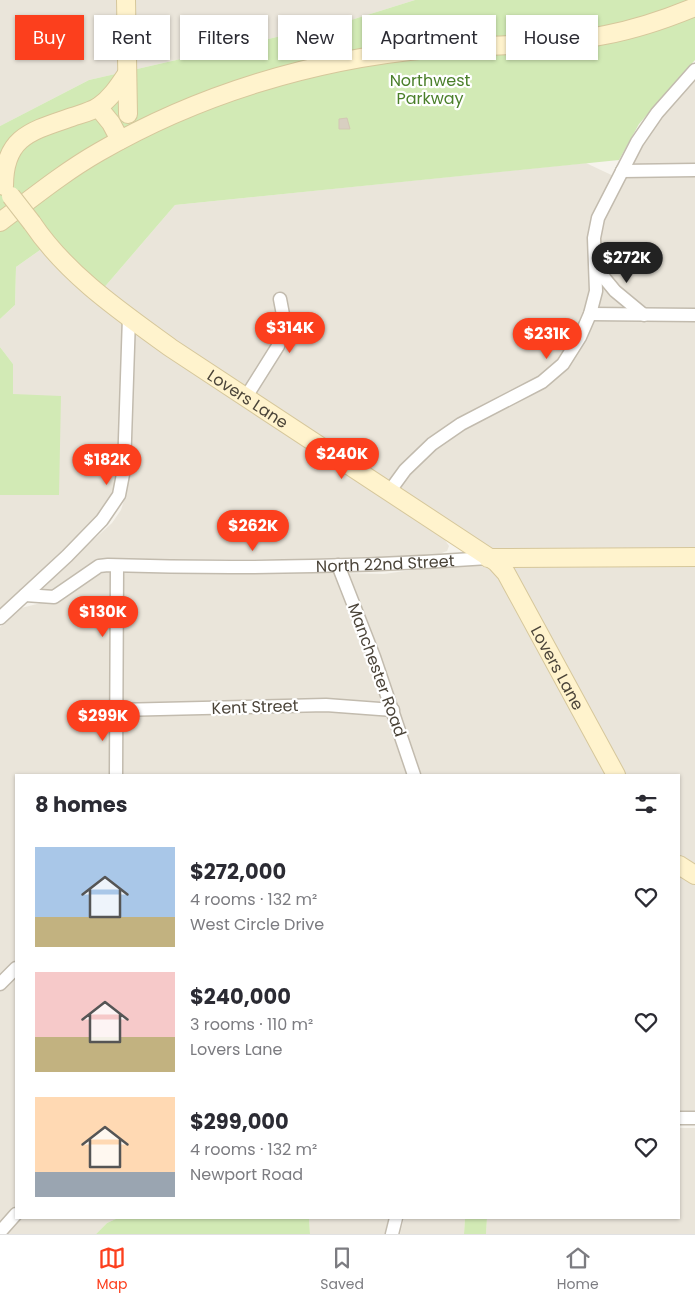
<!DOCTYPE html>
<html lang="en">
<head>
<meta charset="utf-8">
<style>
  :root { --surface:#fff; --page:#f2f2f3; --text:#2b2b33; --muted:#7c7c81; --line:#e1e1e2; --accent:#fc3f1d }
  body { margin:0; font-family:Poppins,sans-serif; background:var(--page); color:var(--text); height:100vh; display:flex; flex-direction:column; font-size:19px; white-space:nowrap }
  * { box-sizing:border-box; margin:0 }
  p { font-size:16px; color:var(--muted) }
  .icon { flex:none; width:28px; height:28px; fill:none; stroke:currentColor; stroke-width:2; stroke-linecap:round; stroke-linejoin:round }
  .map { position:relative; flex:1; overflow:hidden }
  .panel { position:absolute; left:15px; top:774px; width:665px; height:445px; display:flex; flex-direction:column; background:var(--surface); border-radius:0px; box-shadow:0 1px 4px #0004 }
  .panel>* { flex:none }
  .hud { position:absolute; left:15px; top:15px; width:665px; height:45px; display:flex; gap:10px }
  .price { position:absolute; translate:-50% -42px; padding:0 11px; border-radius:18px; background:var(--accent); color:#fff; font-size:16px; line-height:32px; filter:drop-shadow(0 1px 2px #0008) }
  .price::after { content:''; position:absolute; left:50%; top:30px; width:15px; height:11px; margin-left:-8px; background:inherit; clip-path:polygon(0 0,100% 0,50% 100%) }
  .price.current { background:#222; color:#fff }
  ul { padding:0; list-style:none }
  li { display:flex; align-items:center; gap:15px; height:125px; padding:0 20px }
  li span { display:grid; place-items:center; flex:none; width:140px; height:100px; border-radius:0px; color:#555 }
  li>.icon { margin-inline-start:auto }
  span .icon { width:60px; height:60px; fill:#fffc; stroke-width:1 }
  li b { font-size:21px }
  h2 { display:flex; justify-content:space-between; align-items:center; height:60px; padding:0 20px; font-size:21px }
  .pill { padding:0 18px; border-radius:0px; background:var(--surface); box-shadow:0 1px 4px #0004; font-size:18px; line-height:45px }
  .pill.current { background:var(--accent); color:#fff }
  .tabs { display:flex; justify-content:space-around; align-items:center; height:70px; border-top:1px solid var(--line); background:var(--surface); font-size:14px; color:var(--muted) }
  .tabs a { display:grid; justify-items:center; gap:2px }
  .tabs .current { color:var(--accent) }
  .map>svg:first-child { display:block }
  .residential { fill:#eae5da }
  .green { fill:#d2eab5 }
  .building { fill:#d8cfc1; stroke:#d3c7b4 }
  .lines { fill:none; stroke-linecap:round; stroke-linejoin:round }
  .street-casing { stroke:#c2bbae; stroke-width:15 }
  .secondary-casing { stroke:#d6c79b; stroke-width:20 }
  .street { stroke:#fff; stroke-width:12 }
  .secondary { stroke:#fff3cd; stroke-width:18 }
  .secondary-bridge-casing { stroke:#d6c79b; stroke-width:20; stroke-linecap:butt }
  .secondary-bridge { stroke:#fff3cd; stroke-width:18 }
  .labels { text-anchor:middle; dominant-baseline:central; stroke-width:4.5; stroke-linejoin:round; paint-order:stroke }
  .park-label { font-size:16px; fill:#4a7f2a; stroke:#fff }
  .street-label { font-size:16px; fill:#4b4439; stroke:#fff }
</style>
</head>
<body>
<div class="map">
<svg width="695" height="1234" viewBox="0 0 695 1234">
  <rect width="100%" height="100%" fill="#f6f3ec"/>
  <path class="residential" d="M0,0h415l-64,20 -262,60 -89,46z
    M695,79v472l-208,-2 -156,-102 -229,-157 73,-85 411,-42 36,17 32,-53z
    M43,248l68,65 334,227 4,6 -2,5 -8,3 -75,5h-256l-56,33 -15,-1 75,-68 9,-13 4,-13 -14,8 -111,108v-118h59l-46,-100v-31l-13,-17v-28l15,-14 1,-38z
    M467,562l55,4 173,1v546h-16v-338h-663v443h102l-11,5 -11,11h-96v-607l21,-19 44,-11 29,-24 24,-5 266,6z
    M679,1128h16v106h-209l1,-16h192z
    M309,1218h83l-5,16h-77z
    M404,1218h61l-1,16h-64z"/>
  <path class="green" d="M415,0h280v60l-56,64 -20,36 -444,45 -73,85 -52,-47 -34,24 -1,38 -15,14v-193l89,-46 262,-60z
    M0,347l13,17v30l48,2 -2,99h-59z
    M118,1218h191l1,16h-214l11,-11z
    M465,1218h22l-1,16h-22z"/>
  <path class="building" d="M347,118l3,11h-11v-10z"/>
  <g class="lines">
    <g class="street-casing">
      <g id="street">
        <path d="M622,171l73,-1"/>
        <path d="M596,268l19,23 29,24"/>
        <path d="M590,314l105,1"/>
        <path d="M246,397l32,-51 7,-21 -5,-26"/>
        <path d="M389,492l16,-22 27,-26 29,-20 81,-42 21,-18 17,-27 10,-23 6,-23 -2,-53 4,-20 39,-76 20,-29 38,-43"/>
        <path d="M338,565l36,92 40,118"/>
        <path id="s1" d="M25,595l29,2 45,-31 9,-1c126,4 254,2 380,-7"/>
        <path d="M0,618l67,-62 35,-36 17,-25 5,-26 5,-152"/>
        <path d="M117,710l209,-5 67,5"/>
        <path d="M116,775l1,-209"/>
        <path d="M0,984l16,-16"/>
        <path d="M679,1118h16"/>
        <path d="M0,1232l16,-18"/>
        <path d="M392,1234l4,-16"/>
      </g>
    </g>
    <g class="secondary-casing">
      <g id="secondary">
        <path d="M126,0l2,114"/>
        <path d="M98,107l13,16 9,17"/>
        <path d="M4,186c0,-49 27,-55 68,-69 9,-3 18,-5 26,-10 12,-8 20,-20 28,-32"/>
        <path d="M0,222c32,-24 64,-50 99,-70 100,-58 214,-92 329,-103 59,-5 119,-2 177,-14 32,-6 61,-16 90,-28"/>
        <path id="s2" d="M32,223c35,52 88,88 139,125l325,214 10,11 110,202"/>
        <path d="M488,558l207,-1"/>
        <path d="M679,865l16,10"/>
      </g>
    </g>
    <use href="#street" class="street"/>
    <use href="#secondary" class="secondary"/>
    <g class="secondary-bridge-casing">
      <path id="secondary-bridge" d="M11,196l21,27"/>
    </g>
    <use href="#secondary-bridge" class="secondary-bridge"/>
  </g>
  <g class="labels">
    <g class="park-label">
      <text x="430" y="80">Northwest<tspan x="430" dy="18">Parkway</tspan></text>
    </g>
    <g class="street-label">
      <text stroke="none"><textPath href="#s2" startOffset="280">Lovers Lane</textPath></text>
      <text stroke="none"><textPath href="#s1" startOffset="370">North 22nd Street</textPath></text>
      <text stroke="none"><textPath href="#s2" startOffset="700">Lovers Lane</textPath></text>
      <text transform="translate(377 670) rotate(70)">Manchester Road</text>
      <text transform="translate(255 707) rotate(-2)">Kent Street</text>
    </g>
  </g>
</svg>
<b class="price current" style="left:627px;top:284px">$272K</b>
<b class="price" style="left:290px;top:354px">$314K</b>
<b class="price" style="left:547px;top:360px">$231K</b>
<b class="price" style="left:342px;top:480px">$240K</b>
<b class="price" style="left:107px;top:486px">$182K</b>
<b class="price" style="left:253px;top:552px">$262K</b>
<b class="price" style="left:103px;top:638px">$130K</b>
<b class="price" style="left:103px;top:742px">$299K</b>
<div class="hud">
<a class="pill current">Buy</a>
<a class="pill">Rent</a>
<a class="pill">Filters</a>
<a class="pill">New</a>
<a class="pill">Apartment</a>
<a class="pill">House</a>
</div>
<section class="panel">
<h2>8 homes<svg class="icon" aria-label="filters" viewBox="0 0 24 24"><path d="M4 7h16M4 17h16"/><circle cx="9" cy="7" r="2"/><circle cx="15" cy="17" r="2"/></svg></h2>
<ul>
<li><span style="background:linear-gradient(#a9c7e8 70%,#c2b280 0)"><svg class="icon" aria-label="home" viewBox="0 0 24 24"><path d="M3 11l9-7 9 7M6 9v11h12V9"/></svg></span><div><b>$272,000</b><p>4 rooms · 132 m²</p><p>West Circle Drive</p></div><svg class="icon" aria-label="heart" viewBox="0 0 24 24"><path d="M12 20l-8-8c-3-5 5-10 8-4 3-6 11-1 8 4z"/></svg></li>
<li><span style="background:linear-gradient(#f6c9c9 65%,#c2b280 0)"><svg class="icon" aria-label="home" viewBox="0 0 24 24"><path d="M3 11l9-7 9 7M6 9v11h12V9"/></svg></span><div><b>$240,000</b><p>3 rooms · 110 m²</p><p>Lovers Lane</p></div><svg class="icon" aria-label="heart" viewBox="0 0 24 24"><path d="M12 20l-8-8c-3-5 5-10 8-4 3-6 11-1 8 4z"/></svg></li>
<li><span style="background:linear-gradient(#ffd9b3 75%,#9aa5b1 0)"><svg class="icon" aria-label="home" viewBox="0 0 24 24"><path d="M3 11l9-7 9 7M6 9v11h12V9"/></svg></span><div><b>$299,000</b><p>4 rooms · 132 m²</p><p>Newport Road</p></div><svg class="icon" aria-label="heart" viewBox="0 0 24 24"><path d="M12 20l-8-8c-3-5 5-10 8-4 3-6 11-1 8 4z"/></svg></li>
</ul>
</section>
</div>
<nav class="tabs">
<a class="current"><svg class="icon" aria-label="map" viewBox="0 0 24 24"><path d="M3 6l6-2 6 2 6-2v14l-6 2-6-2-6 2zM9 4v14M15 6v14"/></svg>Map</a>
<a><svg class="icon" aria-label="saved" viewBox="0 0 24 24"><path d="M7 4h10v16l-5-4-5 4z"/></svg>Saved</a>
<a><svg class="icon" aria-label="home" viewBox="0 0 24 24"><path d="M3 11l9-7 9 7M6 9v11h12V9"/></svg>Home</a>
</nav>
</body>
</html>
